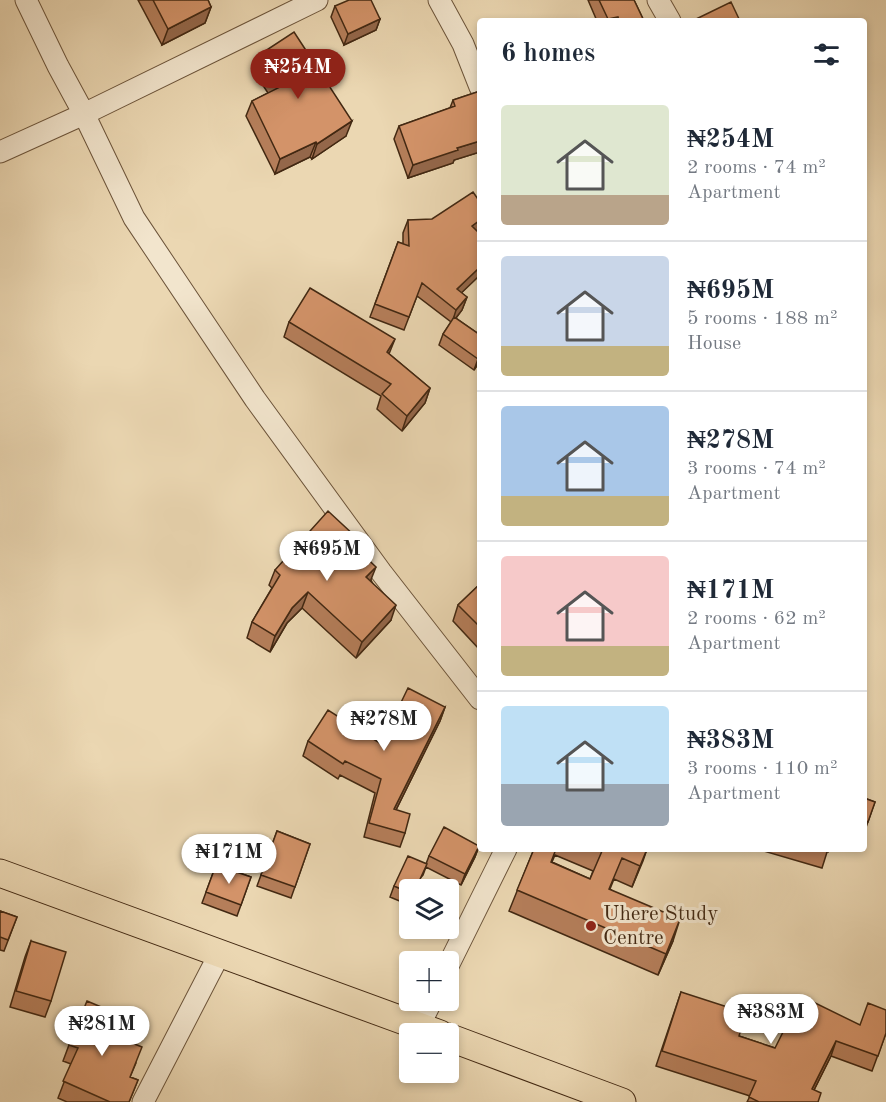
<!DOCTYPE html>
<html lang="en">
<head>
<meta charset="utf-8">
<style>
  :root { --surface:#fff; --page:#f2f2f3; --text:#1f2937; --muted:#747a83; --line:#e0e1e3; --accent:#8f2418 }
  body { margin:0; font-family:"Old Standard TT",serif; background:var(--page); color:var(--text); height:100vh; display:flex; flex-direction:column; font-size:22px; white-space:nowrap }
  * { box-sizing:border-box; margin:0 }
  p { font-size:20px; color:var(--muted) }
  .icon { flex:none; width:33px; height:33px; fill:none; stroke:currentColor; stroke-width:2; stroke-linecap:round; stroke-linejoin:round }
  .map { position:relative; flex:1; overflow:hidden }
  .side { position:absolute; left:477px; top:18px; width:390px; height:834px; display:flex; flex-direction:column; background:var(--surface); border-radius:6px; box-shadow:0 3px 9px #0003 }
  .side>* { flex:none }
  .fabs { position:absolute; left:399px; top:879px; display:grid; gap:12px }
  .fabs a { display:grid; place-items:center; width:60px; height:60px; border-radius:6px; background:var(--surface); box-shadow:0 3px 9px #0003; font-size:30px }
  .price { position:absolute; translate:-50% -51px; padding:0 14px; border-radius:21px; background:#fff; color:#222; font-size:20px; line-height:39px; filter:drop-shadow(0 2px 3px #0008) }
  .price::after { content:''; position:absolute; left:50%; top:36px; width:18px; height:14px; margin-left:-9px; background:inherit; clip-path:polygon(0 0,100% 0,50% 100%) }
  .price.active { background:var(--accent); color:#fff }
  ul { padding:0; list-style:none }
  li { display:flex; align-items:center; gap:18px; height:150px; padding:0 24px }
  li+li { border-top:2px solid var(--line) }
  li span { display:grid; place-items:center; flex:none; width:168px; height:120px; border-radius:6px; color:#555 }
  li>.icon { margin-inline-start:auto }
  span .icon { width:72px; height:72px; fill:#fffc; stroke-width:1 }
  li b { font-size:26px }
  h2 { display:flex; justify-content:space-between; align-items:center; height:72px; padding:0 24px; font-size:26px }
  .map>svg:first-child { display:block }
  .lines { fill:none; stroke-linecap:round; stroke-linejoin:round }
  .minor-casing { stroke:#6c543a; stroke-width:23 }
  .major-casing { stroke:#422812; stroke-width:29 }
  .minor { stroke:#f2e5cd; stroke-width:21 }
  .major { stroke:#ebd7b2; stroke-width:27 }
  .wall { fill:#b57e5a; stroke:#422812; stroke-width:1.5; fill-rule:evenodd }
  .shaded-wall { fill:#94674a; stroke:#422812; stroke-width:1.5 }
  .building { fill:#d39369; stroke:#422812; stroke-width:1.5 }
  .poi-dot { fill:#8f2418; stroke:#f2e5cd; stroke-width:2 }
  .labels { text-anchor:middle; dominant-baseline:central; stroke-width:6; stroke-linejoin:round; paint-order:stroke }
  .poi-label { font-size:21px; fill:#422812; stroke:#f2e5cd; text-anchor:start }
</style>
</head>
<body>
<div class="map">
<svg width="886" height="1102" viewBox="0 0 886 1102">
  <rect width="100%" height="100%" fill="#ebd7b2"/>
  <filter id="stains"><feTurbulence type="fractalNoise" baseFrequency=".00333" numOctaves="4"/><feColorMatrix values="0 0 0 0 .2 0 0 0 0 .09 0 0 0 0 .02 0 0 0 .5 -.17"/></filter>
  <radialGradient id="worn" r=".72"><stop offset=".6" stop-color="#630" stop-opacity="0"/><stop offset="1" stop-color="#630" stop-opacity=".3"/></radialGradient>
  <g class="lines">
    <g class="minor-casing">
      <path id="minor" d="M26,0l32,66 26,48 50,104 121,181 126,173 99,127
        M439,0l24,44 17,43
        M658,0l12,21
        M0,152l84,-38 233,-114
        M448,966l58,-117
        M419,1026l13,-26
        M143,1102l77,-149"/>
    </g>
    <g class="major-casing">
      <path id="major" d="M0,873l440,161
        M448,1037l174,65"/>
    </g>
    <use href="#minor" class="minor"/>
    <use href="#major" class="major"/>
  </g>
  <path class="wall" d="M138,0h70l3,7 -6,16 -43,22z
    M588,0h46l10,21h-47z
    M335,6l45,13 -4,11 -32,15 -13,-28z
    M259,55l87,81 -34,23 -2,-2 -35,17 -29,-58 6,-15 16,-8 -15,-23z
    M480,91v61l-26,8 -1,3 -45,15 -14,-39 5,-13 51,-18 3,-8z
    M408,220l70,12 2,2v41l-19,18 6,4 -5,13 -6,8 24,17v26l-6,9 -35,-25 4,-11 8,-12 -34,-26 -13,34 -34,-13 28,-75 5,2v-11z
    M289,322l100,32 41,34 -5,15 -23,28 -25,-22 4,-13 -97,-59z
    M357,538l-3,8 37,74 -35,38 -54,-50 -15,15 -17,29 -23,-14 5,-16 20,-34 -3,-3 6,-15z
    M480,584v66l-27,-29 5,-16z
    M445,707l-5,14 -44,89 9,23 -5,14 -36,-10 11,-44 -35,-18 -2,4 -35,-23 5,-15 73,3z
    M864,798l11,4 -11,31z
    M277,831l33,13 -19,54 -34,-12z
    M479,846l-4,11 -14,28 -35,-18 -3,8 -13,15 -1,15 -19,-8 4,-11 32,-22 3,-8z
    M534,849h113l-15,38 -18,-8 -4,10 63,52 -15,34 -149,-64zM555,855l38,16 -3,8 -38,-17z
    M757,849h71l-6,19z
    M216,865l35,12 -14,39 -35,-13z
    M0,911l17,6 -13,34 -4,-1z
    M31,941l20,60 -6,16 -35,-10 15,-50z
    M681,992l58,44 36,12 85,-23 26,8 -14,38 -41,-15 -17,34 4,12h-71l3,-6 -94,-30z
    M112,1035l24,28 -6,14 8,3 -9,22h-62l-9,-4 13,-34 -8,-3 6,-16z"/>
  <path class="shaded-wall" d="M211,7l-6,16 -43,22 6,-16z
    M618,17l-1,4h-10l1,-2z
    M380,19l-4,11 -32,15 4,-11z
    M352,121l-6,15 -34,23 5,-15z
    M480,141v11l-26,8 -1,3 -45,15 5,-13 44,-17z
    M316,142l-6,15 -35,17 5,-15z
    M480,220v10l-13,9 5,-13z
    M480,267v8l-28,27 5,-13z
    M467,297l-5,13 -10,13 4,-13z
    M395,339l-6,15 -2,-2z
    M480,356v5l-6,9 4,-11z
    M430,388l-5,15 -23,28 5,-15z
    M376,567l-6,15 -4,-5z
    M308,592l-6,16 -15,15 -17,29 5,-16 17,-28z
    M396,605l-5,15 -35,38 6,-16z
    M445,707l-5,14 -51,103 5,-15z
    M479,846l-4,11 -14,28 4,-11z
    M647,849l-4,12 -11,26 8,-21z
    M680,919l-7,22 -15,34 8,-21z
    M836,1041l-5,15 -23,46 4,-13z"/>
  <path class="building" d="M153,0h55l3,7 -43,22z
    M349,0h22l9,19 -32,15 -13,-28z
    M599,0h35l10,21h-25l-1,-4 -10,2z
    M731,2l9,19h-48z
    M294,32l58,89 -35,23 -1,-2 -36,17 -28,-58 28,-14 -21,-32z
    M480,91v50l-23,7 1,2 -45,15 -14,-39 56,-20 -2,-6z
    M473,192l7,10v18l-8,6 8,8v33l-23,22 10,8 -11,13 -34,-27 -13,34 -34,-13 23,-62 11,4 -1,-26 24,-1z
    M310,288l85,51 -8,13 43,36 -23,28 -25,-22 9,-10 -102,-62z
    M454,317l26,18v21l-2,3 -35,-25z
    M328,511l29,27 -6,5 25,24 -10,10 30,28 -34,37 -54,-50 -16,16 -17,28 -23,-14 28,-47 -5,-5z
    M480,584v43l-22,-22z
    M408,688l37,19 -51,102 16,5 -5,19 -36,-10 12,-44 -36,-18 -2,3 -35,-23 20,-31 53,34z
    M864,798l11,4 -7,20 -4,-2z
    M444,827l35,19 -14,28 -36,-18z
    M277,831l33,13 -15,43 -34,-12z
    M534,849h22l-5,13 39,17 12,-28 -4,-2h49l-7,17 -18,-8 -13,31 71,30 -14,35 -149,-64z
    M819,849h9v3z
    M408,856l19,8 -12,26h-5v3l-16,-7z
    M216,865l35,12 -10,28 -35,-13z
    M0,911l17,6 -9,23 -8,-3z
    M31,941l35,11 -15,49 -35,-10z
    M681,992l65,21 -7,23 36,12 26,-52 59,29 8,-22 18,7v23l-8,23 -42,-15 -24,48 9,4 -3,9h-59l-10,-5 7,-16 -94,-30z
    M87,1001l33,14 -8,20 30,12 -12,30 8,3 -9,22h-19l-47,-21 15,-33 -9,-3z"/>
  <circle class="poi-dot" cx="591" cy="926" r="6"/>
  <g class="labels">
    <g class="poi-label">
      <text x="603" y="914">Uhere Study<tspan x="603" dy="24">Centre</tspan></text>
    </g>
  </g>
  <rect width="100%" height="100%" filter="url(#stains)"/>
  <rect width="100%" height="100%" fill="url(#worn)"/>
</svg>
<div class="fabs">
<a><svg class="icon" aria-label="layers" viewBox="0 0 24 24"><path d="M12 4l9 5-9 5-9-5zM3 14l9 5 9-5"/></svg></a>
<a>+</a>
<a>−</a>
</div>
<b class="price active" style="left:298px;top:100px">₦254M</b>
<b class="price" style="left:327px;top:582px">₦695M</b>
<b class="price" style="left:384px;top:752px">₦278M</b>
<b class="price" style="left:229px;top:885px">₦171M</b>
<b class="price" style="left:771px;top:1045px">₦383M</b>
<b class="price" style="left:102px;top:1057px">₦281M</b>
<section class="side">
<h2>6 homes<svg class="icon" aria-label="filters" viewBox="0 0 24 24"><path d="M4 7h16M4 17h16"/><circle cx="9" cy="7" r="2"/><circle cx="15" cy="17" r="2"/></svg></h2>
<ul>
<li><span style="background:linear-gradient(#dfe7d0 75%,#b9a48a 0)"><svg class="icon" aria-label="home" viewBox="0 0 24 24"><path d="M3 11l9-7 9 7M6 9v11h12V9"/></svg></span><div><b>₦254M</b><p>2 rooms · 74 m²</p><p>Apartment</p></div></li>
<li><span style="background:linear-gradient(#c9d6e8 75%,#c2b280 0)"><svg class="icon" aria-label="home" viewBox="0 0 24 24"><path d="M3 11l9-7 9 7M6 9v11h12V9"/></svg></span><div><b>₦695M</b><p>5 rooms · 188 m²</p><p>House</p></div></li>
<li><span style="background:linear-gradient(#a9c7e8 75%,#c2b280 0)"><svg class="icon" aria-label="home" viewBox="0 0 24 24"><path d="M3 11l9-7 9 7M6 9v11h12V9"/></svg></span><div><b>₦278M</b><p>3 rooms · 74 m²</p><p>Apartment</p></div></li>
<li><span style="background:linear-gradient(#f6c9c9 75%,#c2b280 0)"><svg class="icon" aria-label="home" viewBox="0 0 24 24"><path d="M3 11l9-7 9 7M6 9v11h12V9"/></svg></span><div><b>₦171M</b><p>2 rooms · 62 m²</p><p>Apartment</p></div></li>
<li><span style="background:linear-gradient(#bfe0f5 65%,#9aa5b1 0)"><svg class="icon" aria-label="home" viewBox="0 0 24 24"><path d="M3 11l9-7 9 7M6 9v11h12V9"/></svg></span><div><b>₦383M</b><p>3 rooms · 110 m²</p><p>Apartment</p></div></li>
</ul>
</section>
</div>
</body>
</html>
